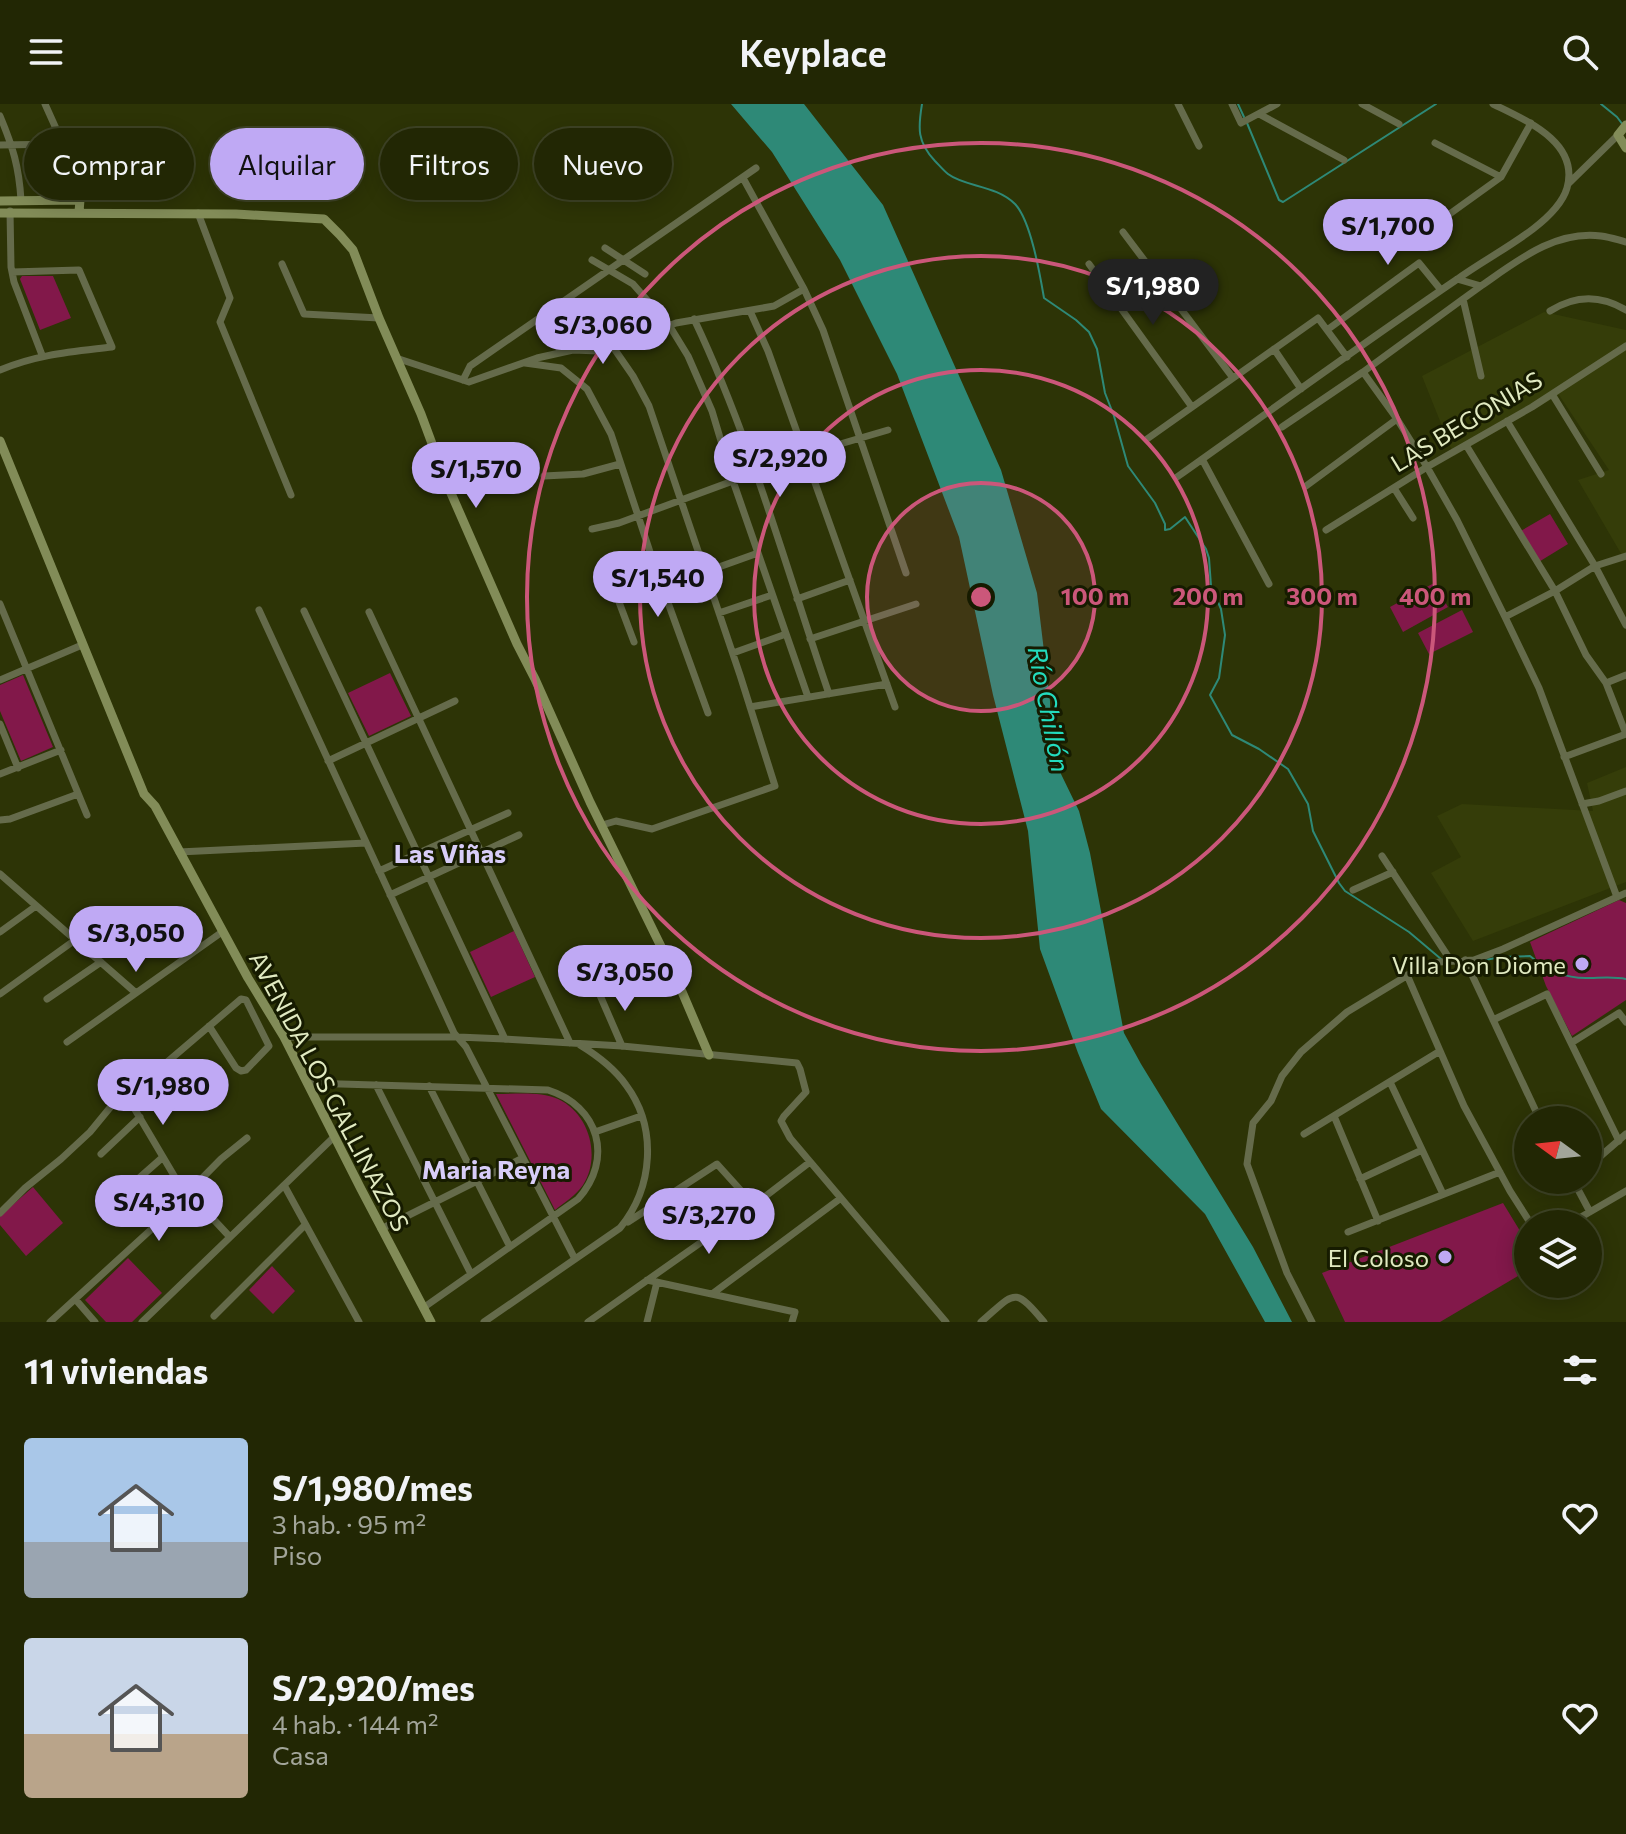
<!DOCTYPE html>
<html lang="es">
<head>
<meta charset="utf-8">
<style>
  :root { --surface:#222704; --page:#2e3313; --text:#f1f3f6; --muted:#a2a59a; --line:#3f4426; --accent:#bfa9f4 }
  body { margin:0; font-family:Commissioner,sans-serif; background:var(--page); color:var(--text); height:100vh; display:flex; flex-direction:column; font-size:30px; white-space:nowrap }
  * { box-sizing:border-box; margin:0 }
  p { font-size:26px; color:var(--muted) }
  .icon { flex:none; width:44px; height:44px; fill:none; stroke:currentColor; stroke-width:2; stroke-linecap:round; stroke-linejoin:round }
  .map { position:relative; height:1218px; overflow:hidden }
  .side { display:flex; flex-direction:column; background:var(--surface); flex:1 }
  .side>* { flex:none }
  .top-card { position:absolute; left:24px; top:24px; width:800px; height:72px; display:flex; gap:16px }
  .needle { width:52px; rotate:285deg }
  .tools { position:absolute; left:1514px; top:1002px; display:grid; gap:16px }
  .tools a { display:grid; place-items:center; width:88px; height:88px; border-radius:50%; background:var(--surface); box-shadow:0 4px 20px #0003,0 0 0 2px var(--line); font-size:40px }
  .price { position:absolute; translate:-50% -68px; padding:0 18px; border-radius:28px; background:var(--accent); color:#111; font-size:26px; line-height:52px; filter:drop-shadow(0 2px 4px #0008) }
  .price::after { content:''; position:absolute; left:50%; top:48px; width:24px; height:18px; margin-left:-12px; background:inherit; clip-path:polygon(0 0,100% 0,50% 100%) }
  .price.current { background:#222; color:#fff }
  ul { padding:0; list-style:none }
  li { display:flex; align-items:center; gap:24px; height:200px; padding:0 24px }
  li span { display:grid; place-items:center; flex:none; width:224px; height:160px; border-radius:8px; color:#555 }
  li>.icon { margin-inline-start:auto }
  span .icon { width:96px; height:96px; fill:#fffc; stroke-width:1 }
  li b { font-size:34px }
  h2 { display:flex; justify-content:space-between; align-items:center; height:96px; padding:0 24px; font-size:34px }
  .chip { padding:0 28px; border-radius:36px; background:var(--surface); box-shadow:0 4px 20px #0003,0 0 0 2px var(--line); font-size:28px; line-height:72px }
  .chip.current { background:var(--accent); color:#111 }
  header { display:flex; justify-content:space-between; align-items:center; height:104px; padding:0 24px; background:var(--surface); font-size:36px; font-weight:600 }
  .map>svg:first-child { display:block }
  .built { fill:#353d09 }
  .green { fill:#82184a }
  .water { fill:#2e8977 }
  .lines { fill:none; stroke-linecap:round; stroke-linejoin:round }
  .stream { stroke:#2e8977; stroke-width:2 }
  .street { stroke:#656b4b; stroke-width:7 }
  .secondary { stroke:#828c58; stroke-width:9 }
  .ring { fill:none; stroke:#cb577a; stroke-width:4 }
  .poi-dot { fill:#bfa9f4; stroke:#161b00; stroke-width:3 }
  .labels { text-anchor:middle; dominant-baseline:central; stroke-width:6; stroke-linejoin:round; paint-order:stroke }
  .street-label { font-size:24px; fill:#e1eac1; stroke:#161b00 }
  .poi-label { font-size:24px; fill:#e1eac1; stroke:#161b00; text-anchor:end }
  .water-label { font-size:26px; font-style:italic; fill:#23dcbe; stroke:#161b00 }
  .neighbourhood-label { font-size:26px; font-weight:bold; fill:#d8cdf8; stroke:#161b00 }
  .centre { fill:#cb577a; stroke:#161b00; stroke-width:4 }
  .ring-label { font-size:24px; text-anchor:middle; font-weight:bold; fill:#cb577a; stroke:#161b00; stroke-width:6; stroke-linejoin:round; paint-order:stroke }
</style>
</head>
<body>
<header><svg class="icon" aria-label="menu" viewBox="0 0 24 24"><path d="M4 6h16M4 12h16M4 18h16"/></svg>Keyplace<svg class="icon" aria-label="search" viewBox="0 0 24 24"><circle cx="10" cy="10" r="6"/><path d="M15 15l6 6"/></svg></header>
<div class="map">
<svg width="1626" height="1218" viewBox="0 0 1626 1218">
  <rect width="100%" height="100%" fill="#2d3406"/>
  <path class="built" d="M1544,208l82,18v232l-48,-82 31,-10 -50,-75 -105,61 -32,-80z
    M1626,663v115l-153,59 -42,-68 30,-16 -24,-41 25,-12 131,7 -6,-28z"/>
  <path class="green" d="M22,172h31l18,42 -31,12 -20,-51z
    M1550,410l18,30 -31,19 -18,-31z
    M1434,479l14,24 -45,25 -13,-25z
    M1462,506l11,22 -44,22 -11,-21z
    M390,569l21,43 -42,20 -21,-43z
    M23,571l30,72 -32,14 -21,-50v-26z
    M1619,796l7,3v97l-54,36 -26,-50 -16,-44z
    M514,827l21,46 -44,20 -21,-45z
    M496,990c20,0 44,-3 62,5 32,15 43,58 25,86 -8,11 -18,17 -28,25z
    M33,1083l30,36 -37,33 -26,-31v-9z
    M1503,1099l25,41v26l-88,52h-95l-23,-49z
    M128,1154l34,35 -30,29h-26l-21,-22z
    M272,1162l23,25 -22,23 -24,-24z"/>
  <path class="water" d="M731,0h73l79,101 118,265 36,123 13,108 1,46 10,27 18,37 11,42 34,180 17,31 112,183 39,75h-27l-60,-108 -104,-105 -23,-56 -38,-104 -12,-118 -35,-136 -34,-158 -62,-163 -57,-114 -68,-108z"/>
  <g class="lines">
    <path class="stream" d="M922,0c-4,24 -5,38 13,57 4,4 8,9 13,13 17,13 48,11 67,30 16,17 25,71 29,94l32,22 13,12 8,17 8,44 9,23 14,50 27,37 10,21v6l5,-1 15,-12 21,32 3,9 2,28 10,23 4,26 -6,43 -9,17 22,40 27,14 29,20 20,35 5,27 26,52 6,8 64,41 32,27
      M1238,0l6,13
      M1601,0l16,13 6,8
      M1247,19l32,77 4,2 153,-98
      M1485,856l16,-3 29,-1c15,13 35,22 56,22 13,0 27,-2 40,1"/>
    <path class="street" d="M1178,0l21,42
      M1232,0l9,19 36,-19
      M1362,0l37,20
      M1259,10l85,46
      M0,12c13,31 19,51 21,84
      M1435,39l66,34
      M0,41l63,-1 -18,-40
      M743,74l61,111 19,41 83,243
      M1568,80l50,-49
      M10,107l1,56 3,15 28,73
      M198,109l32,85 -10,24 71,173
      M1123,128l110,146
      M1419,132l82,-59 30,-54
      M605,144l40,26
      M592,156l41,24 36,41 19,31 24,55 21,70 75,216
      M282,160l22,50 75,4
      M1089,160l103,143
      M1457,175l24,7c36,-25 74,-56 120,-50 9,1 17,4 25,6
      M750,207l18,40 127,356
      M1550,207c25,-16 51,-16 76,-1
      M694,215c57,120 92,249 135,375
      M1327,226l92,-67 22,27
      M1274,245l27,40
      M396,254l73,24 68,-24 36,-8 26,1 14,-4 63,-24 98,-17 30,-17
      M525,259l36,5 26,21 24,45 43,130
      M0,266c39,-16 71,-18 112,-23l-33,-77 -67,2
      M1363,268l34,47 30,48 30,53 48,97 34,71 78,209
      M1481,272l-18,-77 18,-13
      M463,276l7,-14 286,-198
      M1552,290l49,80
      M1507,317l88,145 31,59
      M1282,323l81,-55 100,-73
      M1147,335l171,-121 29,39
      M1466,341l89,146 31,64 20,28 20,51
      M1202,355l67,125
      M544,372l39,-2 37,-10
      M1177,373c93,-66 185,-133 279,-197 25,-18 52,-32 77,-51 13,-10 29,-24 34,-41 13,-46 -42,-68 -74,-84
      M1306,382l91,-67
      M1394,384l19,30
      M592,425l27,-6 187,-69 82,-24
      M1326,426l101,-63 105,-60 94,-61
      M705,468l53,-19
      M797,495l53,-19
      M0,500l87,211
      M259,506l195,423 12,14 109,212
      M304,507l201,428
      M369,508l201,431
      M719,509l53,-18
      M1505,513l50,-26 40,-25 31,-10
      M810,535l106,-35
      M634,538l-24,-64 44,-14 54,149
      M733,549l53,-19
      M0,576l82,-35
      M1606,579l20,-8
      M750,603l137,-23
      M0,620l18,44
      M1564,653l62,-23
      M328,657l127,-60
      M0,670l61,-24
      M1582,700l17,-3 27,-10
      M0,716l10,-1 68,-25
      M602,721l14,-4 36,8 123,-43 -35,-111 -91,-269 -16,-30 -20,-29
      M179,748l187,-9
      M1382,752l69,105
      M379,767l129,-58
      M0,770l136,119
      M1353,786l40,-18
      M390,791l129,-60
      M0,828l36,-26
      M1465,856l75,160
      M1407,871l57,131 46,85 21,33
      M599,889l23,53
      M0,890l75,-54
      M47,895l54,-37
      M1493,916l54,-26 72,147
      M284,933h174l47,2 117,7 175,17 3,6 6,23 -22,24 -3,5 9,17 156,184
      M67,938l155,-110
      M1571,939l48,-30 7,9
      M1390,978l53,112
      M307,979l241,7c51,16 66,69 30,109l-155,109
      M376,981l95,189
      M429,982l81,161
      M124,987l52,88 53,57
      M1334,1012l44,105
      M595,1028l46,-16
      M1304,1030l136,-83
      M101,1050l39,-37
      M1588,1063l38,-33
      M1360,1075l62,-29
      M1573,1076l17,32
      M284,1081l75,137
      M121,1090l42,-37
      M0,1109l25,-25 36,-29 29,-27 37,-45 18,-6 96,-82 5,1 23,46 -23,24 -5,1 -5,-3 -27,-42
      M628,1118l89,-58 37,41
      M1569,1120l57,-33
      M381,1125l142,-71
      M1348,1128l152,-60
      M647,1176l148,32 -3,10
      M1568,1180l1,2
      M712,1190l129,-96
      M76,1196l19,22
      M214,1212l91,-91
      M50,1218l106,-97 65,-66 26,-21
      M142,1218l192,-185
      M484,1218l136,-94c33,-40 38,-100 6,-143 -12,-17 -28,-29 -46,-40
      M588,1218l166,-117 56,-43
      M647,1218l10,-40
      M981,1218c34,-29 32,-37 63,0
      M1312,1218l-25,-49 -40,-109 6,-41 18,-22 11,-25 19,-24 46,-40 66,-40 26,-10 35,-2 29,-11 123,-56"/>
    <path class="secondary" d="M1626,21l-8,10 8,13
      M0,97l80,-1 -1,12
      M0,109l236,1 70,4 18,1 16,16 13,15 26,68 42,96 26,70 70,160 18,35 55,123 84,171 35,82
      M0,337l144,353 11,12 93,172 36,59 77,152 70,133"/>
  </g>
  <circle cx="981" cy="493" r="114" fill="#cb577a" fill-opacity=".12"/>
  <g class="ring">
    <circle cx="981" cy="493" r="114"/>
    <circle cx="981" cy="493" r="227"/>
    <circle cx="981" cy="493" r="341"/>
    <circle cx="981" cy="493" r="454"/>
  </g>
  <g class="poi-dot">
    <circle cx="1582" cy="860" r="8"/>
    <circle cx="1445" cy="1153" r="8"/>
  </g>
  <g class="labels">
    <g class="street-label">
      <text transform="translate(1466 317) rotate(-31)">LAS BEGONIAS</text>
      <text transform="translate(330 987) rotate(62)">AVENIDA LOS GALLINAZOS</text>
    </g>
    <g class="poi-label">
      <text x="1566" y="860">Villa Don Diome</text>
      <text x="1429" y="1153">El Coloso</text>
    </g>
    <g class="water-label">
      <text transform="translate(1050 605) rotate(79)">Río Chillón</text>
    </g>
    <g class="neighbourhood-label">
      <text x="450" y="748">Las Viñas</text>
      <text x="496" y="1064">Maria Reyna</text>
    </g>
  </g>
  <circle cx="981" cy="493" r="12" class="centre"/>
  <g class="ring-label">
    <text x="1095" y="501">100 m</text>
    <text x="1208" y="501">200 m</text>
    <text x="1322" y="501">300 m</text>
    <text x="1435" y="501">400 m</text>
  </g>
</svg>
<div class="tools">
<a><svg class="needle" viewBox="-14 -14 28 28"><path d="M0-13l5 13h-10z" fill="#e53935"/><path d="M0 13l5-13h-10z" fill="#a2a59a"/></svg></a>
<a><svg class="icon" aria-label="layers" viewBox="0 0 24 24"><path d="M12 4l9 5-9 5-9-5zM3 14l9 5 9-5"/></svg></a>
</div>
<b class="price" style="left:1388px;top:163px">S/1,700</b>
<b class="price current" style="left:1153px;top:223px">S/1,980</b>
<b class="price" style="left:603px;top:262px">S/3,060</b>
<b class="price" style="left:780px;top:395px">S/2,920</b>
<b class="price" style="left:476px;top:406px">S/1,570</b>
<b class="price" style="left:658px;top:515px">S/1,540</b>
<b class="price" style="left:136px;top:870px">S/3,050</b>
<b class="price" style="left:625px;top:909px">S/3,050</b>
<b class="price" style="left:163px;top:1023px">S/1,980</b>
<b class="price" style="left:159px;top:1139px">S/4,310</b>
<b class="price" style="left:709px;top:1152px">S/3,270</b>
<div class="top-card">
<a class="chip">Comprar</a>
<a class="chip current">Alquilar</a>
<a class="chip">Filtros</a>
<a class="chip">Nuevo</a>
</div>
</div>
<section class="side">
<h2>11 viviendas<svg class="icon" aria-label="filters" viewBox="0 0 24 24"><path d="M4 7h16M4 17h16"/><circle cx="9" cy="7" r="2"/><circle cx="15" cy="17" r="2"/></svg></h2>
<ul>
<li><span style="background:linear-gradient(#a9c7e8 65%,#9aa5b1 0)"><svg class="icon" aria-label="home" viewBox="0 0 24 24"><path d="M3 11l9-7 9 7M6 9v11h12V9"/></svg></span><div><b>S/1,980/mes</b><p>3 hab. · 95 m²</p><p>Piso</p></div><svg class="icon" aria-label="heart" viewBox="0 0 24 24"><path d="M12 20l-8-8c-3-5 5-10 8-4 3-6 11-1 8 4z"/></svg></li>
<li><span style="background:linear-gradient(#c9d6e8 60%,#b9a48a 0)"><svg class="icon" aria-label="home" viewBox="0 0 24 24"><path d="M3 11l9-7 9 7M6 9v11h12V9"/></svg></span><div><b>S/2,920/mes</b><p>4 hab. · 144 m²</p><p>Casa</p></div><svg class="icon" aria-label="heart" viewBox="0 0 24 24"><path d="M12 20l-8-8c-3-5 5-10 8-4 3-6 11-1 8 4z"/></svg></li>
</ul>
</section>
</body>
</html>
